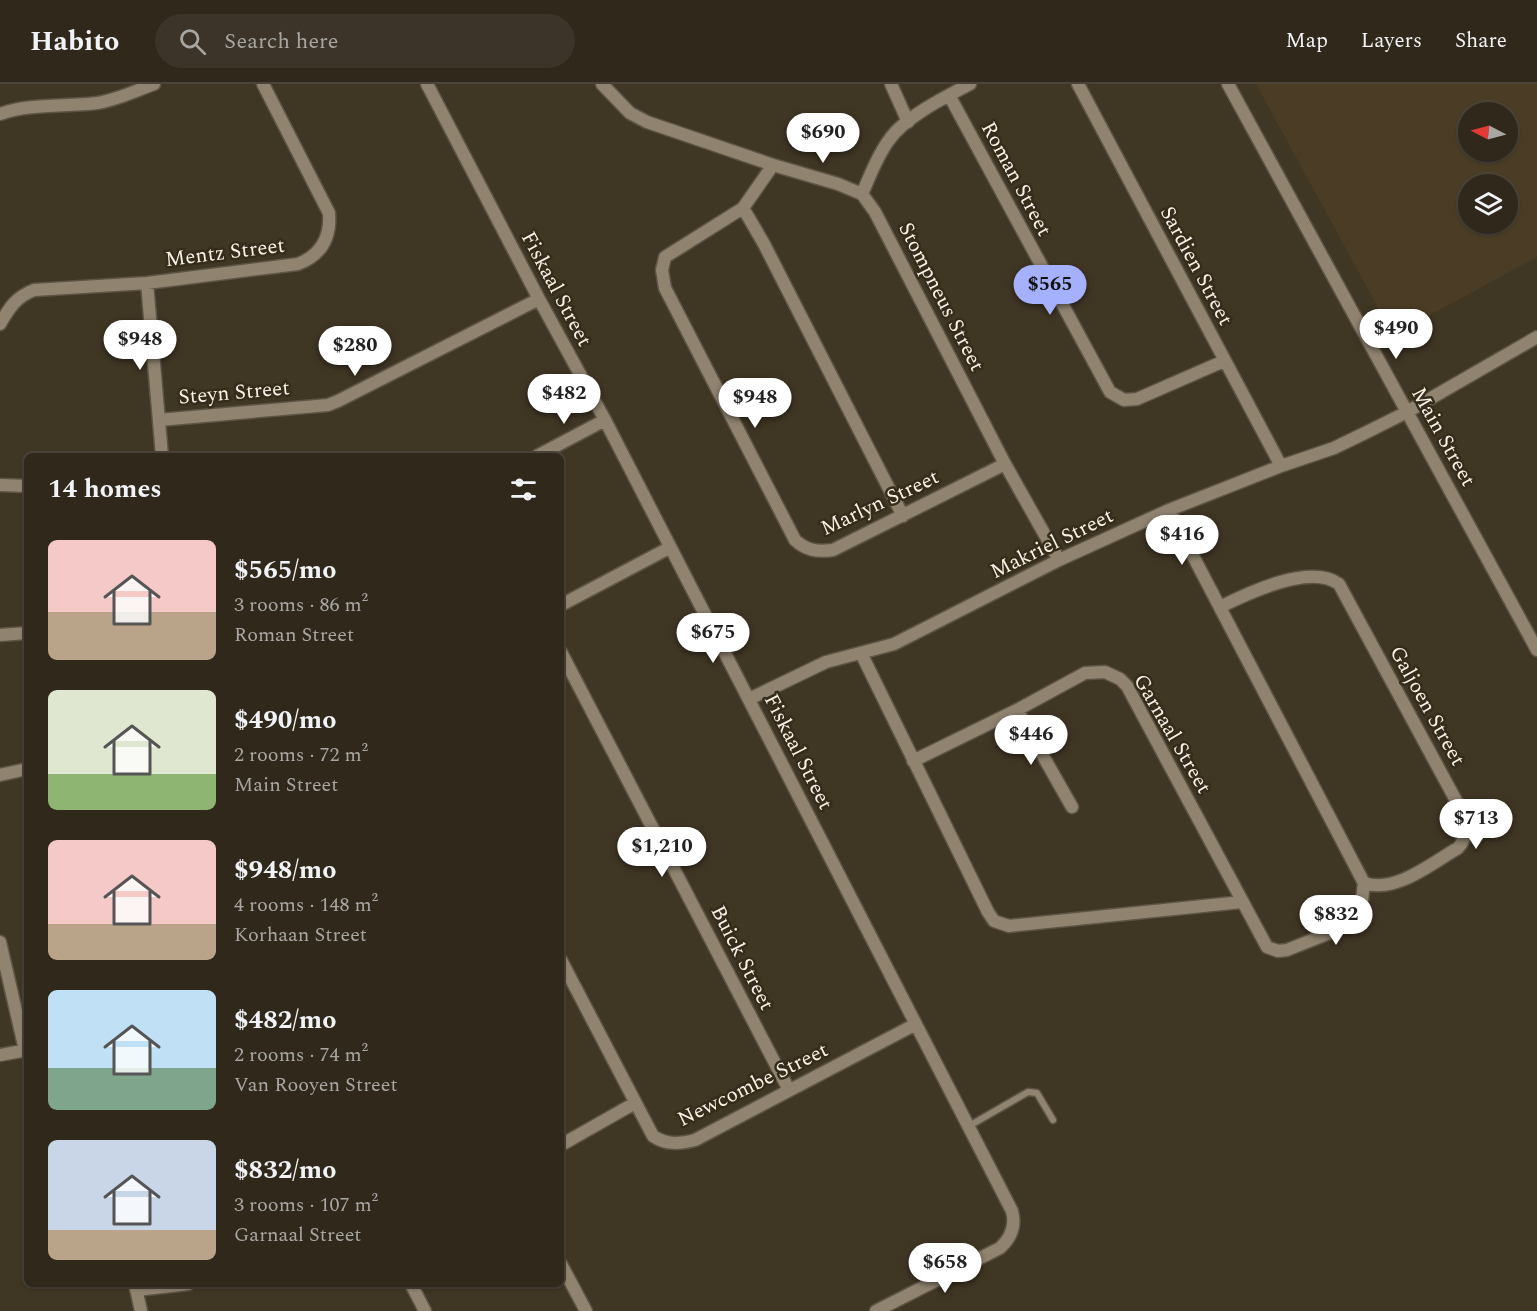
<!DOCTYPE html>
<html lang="en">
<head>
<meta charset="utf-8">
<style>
  :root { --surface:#30281b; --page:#3c3428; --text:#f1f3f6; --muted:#a8a6a3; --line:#4b443a; --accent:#a5b1fc }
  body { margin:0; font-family:Spectral,serif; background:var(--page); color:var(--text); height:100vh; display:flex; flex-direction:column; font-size:22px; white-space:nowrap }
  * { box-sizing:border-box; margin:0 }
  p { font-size:20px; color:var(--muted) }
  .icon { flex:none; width:33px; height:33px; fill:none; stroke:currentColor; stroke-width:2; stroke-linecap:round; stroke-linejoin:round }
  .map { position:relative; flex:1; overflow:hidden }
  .details { position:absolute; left:24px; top:369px; width:540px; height:834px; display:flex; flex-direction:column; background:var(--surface); border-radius:9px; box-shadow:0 2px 4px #0004,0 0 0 2px var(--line) }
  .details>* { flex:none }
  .needle { width:39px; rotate:276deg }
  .controls { position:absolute; left:1458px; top:18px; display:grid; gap:12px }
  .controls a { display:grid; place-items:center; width:60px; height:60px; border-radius:50%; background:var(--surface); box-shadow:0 2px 4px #0004,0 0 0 2px var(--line); font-size:30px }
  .price { position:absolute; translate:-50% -51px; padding:0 14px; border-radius:21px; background:#fff; color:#222; font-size:20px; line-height:39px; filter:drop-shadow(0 2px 3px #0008) }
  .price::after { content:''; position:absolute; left:50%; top:36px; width:18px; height:14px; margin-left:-9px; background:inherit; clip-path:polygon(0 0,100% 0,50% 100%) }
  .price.current { background:var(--accent); color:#111 }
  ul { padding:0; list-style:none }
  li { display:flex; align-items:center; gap:18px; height:150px; padding:0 24px }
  li span { display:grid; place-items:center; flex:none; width:168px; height:120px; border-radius:9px; color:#555 }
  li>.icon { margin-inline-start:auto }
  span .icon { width:72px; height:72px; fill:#fffc; stroke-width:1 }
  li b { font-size:26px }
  h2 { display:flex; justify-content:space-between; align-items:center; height:72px; padding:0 24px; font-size:26px }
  header { display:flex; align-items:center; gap:36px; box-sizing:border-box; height:84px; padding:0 30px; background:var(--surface); border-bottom:2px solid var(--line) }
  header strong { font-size:28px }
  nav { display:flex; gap:33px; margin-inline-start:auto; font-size:21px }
  .search { width:420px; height:54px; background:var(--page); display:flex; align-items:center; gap:15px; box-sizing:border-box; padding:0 21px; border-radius:33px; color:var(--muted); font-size:22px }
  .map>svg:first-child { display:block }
  .built { fill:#4b3d25; fill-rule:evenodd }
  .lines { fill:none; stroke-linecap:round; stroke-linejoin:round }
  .lane-casing { stroke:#5e5445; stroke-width:9 }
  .street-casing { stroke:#5e5445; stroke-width:15 }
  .lane { stroke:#908470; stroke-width:6 }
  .street { stroke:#908470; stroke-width:12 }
  .labels { text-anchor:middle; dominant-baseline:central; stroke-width:5; stroke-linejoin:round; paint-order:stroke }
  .street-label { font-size:21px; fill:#f9f2e7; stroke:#362c1a }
</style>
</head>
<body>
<header>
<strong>Habito</strong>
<div class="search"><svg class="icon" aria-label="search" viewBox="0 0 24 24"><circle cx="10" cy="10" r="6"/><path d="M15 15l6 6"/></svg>Search here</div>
<nav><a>Map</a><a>Layers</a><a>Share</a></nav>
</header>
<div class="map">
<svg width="1537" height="1227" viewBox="0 0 1537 1227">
  <rect width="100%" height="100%" fill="#403624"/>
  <path class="built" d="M1256,0h281v173l-144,78zM1468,28h40v40h-40zM1468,100h40v40h-40z"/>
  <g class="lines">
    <g class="lane-casing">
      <path id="lane" d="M969,1042l59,-34 9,1 16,27"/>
    </g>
    <g class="street-casing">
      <path id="street" d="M427,0l112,215 66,121 407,791c4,15 -1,27 -12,37l-124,63
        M602,0l28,29 17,9 126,43 65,19 24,10
        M891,0l17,38
        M970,0c-25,13 -65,33 -81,56 -12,16 -19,36 -27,54l13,18 130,252 54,96
        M1078,0l203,382
        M1228,0l309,566
        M949,11l161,297 14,8 13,-1 87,-38
        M0,30c31,-11 64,-7 97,-11 20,-3 38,-12 57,-19
        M773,81l-30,43 -78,49 -3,13 3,18 130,252c12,11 23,12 38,10l172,-86
        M743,124l21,36 139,272
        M147,199l15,173
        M0,240c9,-16 16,-27 34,-34l113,-7 151,-19c23,-9 33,-26 31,-51l-66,-129
        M159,336l169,-15 10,-4 201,-102
        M537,372l68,-36
        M0,401l27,1
        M1169,426l195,373c31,11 68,-20 94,-35 12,-13 7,-27 1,-42l-120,-222c-29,-21 -91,9 -119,23
        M561,521l108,-57
        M0,551l27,-2
        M561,568l228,438
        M861,569l127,259 6,9 15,5 233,-24
        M749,615l77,-37 68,-18 165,-84 110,-50 112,-44 53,-18 33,-16 40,-20 130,-75
        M1017,626l55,97
        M913,677l104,-51 68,-37 20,-1 15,7 7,7 140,261 11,4 9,-1 45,-18 29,-23 3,-26
        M0,691l27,-6
        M0,858l25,108
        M561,876l92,176c13,9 27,8 42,4l221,-116
        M0,971l27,-5
        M561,1061l74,-42
        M561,1180l25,47
        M135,1200l6,27
        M411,1200l14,27
        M136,1206l52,-6"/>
    </g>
    <use href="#lane" class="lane"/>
    <use href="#street" class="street"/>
  </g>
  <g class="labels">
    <g class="street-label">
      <text transform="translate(1016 95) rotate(62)">Roman Street</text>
      <text transform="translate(225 169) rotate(-7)">Mentz Street</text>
      <text transform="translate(1196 182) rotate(62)">Sardien Street</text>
      <text transform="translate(556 205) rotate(62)">Fiskaal Street</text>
      <text transform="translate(941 213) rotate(63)">Stompneus Street</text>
      <text transform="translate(234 309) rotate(-5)">Steyn Street</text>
      <text transform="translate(1443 353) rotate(61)">Main Street</text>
      <text transform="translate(880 419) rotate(-25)">Marlyn Street</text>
      <text transform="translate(1052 460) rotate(-26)">Makriel Street</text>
      <text transform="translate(1427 622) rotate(61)">Galjoen Street</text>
      <text transform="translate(1172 650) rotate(60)">Garnaal Street</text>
      <text transform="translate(798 668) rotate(63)">Fiskaal Street</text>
      <text transform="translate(742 874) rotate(63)">Buick Street</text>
      <text transform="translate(753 1001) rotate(-26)">Newcombe Street</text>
    </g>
  </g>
</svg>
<div class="controls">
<a><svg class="needle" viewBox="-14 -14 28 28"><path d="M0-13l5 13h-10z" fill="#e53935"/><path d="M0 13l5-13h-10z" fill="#a8a6a3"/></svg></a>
<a><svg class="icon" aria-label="layers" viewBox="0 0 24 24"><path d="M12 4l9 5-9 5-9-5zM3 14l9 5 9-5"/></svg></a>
</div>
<b class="price" style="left:823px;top:80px">$690</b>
<b class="price current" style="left:1050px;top:232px">$565</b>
<b class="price" style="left:1396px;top:276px">$490</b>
<b class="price" style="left:140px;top:287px">$948</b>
<b class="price" style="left:355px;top:293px">$280</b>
<b class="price" style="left:564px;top:341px">$482</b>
<b class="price" style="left:755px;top:345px">$948</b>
<b class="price" style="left:1182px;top:482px">$416</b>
<b class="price" style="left:713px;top:580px">$675</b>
<b class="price" style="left:1031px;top:682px">$446</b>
<b class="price" style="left:1476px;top:766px">$713</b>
<b class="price" style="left:662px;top:794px">$1,210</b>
<b class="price" style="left:1336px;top:862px">$832</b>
<b class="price" style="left:945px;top:1210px">$658</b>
<section class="details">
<h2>14 homes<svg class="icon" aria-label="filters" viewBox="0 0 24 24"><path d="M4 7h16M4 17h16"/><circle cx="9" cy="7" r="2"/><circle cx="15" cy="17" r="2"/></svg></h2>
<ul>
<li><span style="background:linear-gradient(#f6c9c9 60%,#b9a48a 0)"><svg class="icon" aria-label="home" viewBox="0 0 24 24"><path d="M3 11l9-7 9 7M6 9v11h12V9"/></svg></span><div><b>$565/mo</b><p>3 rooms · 86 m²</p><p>Roman Street</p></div></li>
<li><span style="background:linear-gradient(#dfe7d0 70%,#8fb573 0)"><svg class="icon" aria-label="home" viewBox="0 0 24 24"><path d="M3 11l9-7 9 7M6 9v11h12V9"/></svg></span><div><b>$490/mo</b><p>2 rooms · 72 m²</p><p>Main Street</p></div></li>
<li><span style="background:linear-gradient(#f6c9c9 70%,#b9a48a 0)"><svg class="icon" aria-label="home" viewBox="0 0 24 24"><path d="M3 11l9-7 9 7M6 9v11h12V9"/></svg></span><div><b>$948/mo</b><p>4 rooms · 148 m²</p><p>Korhaan Street</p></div></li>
<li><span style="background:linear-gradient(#bfe0f5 65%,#7fa58c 0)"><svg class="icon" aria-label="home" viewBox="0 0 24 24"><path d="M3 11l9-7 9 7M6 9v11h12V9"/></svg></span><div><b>$482/mo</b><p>2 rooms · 74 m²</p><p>Van Rooyen Street</p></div></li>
<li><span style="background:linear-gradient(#c9d6e8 75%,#b9a48a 0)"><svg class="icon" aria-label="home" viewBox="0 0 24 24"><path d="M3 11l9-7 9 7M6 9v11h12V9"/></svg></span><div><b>$832/mo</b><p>3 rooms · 107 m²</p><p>Garnaal Street</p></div></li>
</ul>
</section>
</div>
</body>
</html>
